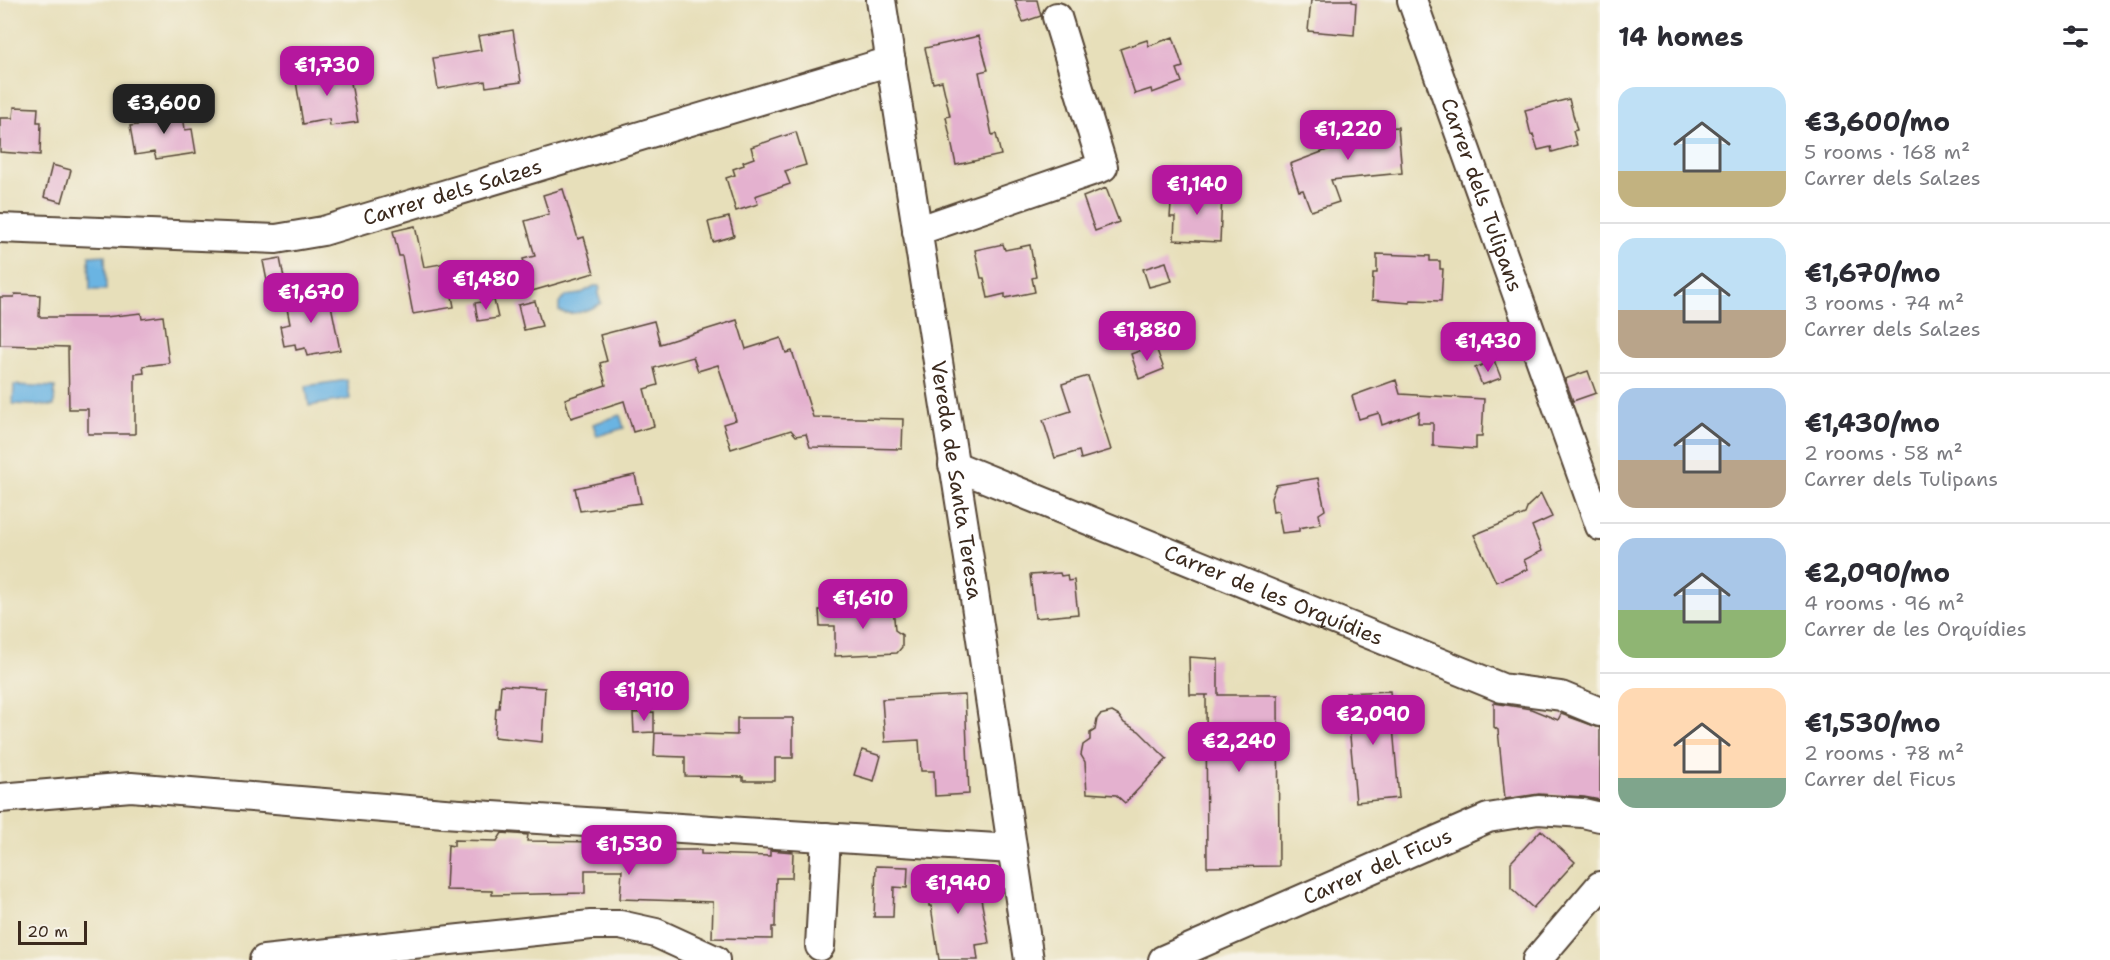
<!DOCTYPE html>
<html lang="en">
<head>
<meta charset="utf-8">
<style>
  :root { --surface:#fff; --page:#f7f7f7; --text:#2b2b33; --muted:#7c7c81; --line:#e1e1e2; --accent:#b5179e }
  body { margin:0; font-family:"Shantell Sans",sans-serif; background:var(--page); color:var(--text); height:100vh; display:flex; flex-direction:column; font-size:22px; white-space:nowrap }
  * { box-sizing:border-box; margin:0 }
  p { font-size:20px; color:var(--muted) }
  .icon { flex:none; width:33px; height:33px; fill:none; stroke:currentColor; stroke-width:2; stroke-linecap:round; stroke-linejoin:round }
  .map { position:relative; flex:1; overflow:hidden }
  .drawer { display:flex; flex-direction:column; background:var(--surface); width:510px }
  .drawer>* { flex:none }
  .scale { position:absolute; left:18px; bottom:15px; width:69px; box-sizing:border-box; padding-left:6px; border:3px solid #3b2a1e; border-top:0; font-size:16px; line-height:21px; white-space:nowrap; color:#3b2a1e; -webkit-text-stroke:4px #f7f3e8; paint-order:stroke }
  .price { position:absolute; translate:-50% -51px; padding:0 14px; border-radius:12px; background:var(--accent); color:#fff; font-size:20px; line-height:39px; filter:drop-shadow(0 2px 3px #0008) }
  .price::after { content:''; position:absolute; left:50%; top:36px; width:18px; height:14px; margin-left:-9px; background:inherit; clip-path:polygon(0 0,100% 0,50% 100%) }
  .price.on { background:#222; color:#fff }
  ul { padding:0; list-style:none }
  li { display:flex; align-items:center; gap:18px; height:150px; padding:0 18px }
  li+li { border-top:2px solid var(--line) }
  li span { display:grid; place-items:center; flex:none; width:168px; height:120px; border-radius:18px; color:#555 }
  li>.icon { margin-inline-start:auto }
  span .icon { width:72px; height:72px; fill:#fffc; stroke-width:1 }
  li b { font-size:26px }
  h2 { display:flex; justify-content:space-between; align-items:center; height:72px; padding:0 18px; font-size:26px }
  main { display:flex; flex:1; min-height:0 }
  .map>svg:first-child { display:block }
  .water { fill:#6ab4e2; stroke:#526f80; stroke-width:1.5 }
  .building { fill:#e4b1cf }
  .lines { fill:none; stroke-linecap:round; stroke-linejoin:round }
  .minor-casing { stroke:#554535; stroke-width:32 }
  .minor { stroke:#fff; stroke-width:28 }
  .labels { text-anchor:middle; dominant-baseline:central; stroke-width:4.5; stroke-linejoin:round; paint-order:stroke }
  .street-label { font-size:21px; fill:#3b2a1e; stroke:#f7f3e8 }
</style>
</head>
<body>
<main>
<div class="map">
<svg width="1600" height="960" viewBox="0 0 1600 960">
  <rect width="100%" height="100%" fill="#f7f3e8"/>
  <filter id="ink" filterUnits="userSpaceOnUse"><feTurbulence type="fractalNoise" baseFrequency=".0167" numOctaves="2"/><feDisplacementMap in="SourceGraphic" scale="12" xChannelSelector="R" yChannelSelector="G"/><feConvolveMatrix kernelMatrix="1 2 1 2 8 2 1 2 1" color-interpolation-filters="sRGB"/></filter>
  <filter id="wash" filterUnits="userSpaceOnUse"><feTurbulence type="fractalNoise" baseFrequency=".008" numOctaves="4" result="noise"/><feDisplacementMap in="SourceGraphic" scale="24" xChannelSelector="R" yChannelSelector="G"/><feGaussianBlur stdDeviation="1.35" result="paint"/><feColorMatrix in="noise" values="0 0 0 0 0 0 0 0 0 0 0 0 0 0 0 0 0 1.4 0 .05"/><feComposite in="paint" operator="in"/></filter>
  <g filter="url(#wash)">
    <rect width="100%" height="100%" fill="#e7dfba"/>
    <path class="water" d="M105,255l1,35h-16l-1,-34z
      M594,286h5l1,3 -2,5 3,9c-10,7 -30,14 -42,8v-8l7,-7 14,-2z
      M347,380l3,19 -41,7 -3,-20z
      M14,385l41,2 -1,19 -41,-2z
      M620,415l4,13 -27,8 -4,-12z"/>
    <g id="blocks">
      <path class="building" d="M1015,0h22l4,16 -18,6z
        M1311,0h41v2l4,1 -2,32 -46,-4z
        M513,30l8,52 -35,5 -1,-6 -47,8 -5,-31 48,-8 -3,-14z
        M979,36l9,34 -9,2 13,63 4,-1 5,21 -45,10 -10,-48 4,-1 -8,-35 -9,2 -8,-35z
        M1173,37l10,30 -6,2 5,13 -30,11 -1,-4 -16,5 -15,-45 27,-9 2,6z
        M348,66l10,56 -28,4 -1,-7 -26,5 -8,-49z
        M1569,99l8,31 -4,1 4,14 -25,7 -1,-5 -13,3 -5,-16 -2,1 -6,-25z
        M182,106l3,24 7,-1 4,24 -40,6 -2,-7 -19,3 -5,-29 21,-3 -2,-13z
        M14,107l24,1 -1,14h4l-1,33 -40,-3v-34h13z
        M1366,117l2,12 30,-2 4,46 -71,7 8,22 -28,9 -8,-21 -4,1 -9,-27 53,-20 -5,-22z
        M796,132l10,33 -21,6 5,13 -35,12 3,8 -22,7 -10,-33 9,-3 -2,-6 11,-4 -1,-3 11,-4 -3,-11z
        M52,165l19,5 -9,32 -18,-5z
        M1106,188l13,34 -24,9 -12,-34z
        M563,189l15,50 6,-2 10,36 -62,18 -9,-32 12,-3 -10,-35 24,-7 -6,-19z
        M1172,192l50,2 -2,48 -46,-2 1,-23h-5z
        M729,217l5,19 -21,6 -5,-20z
        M415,226l9,41 22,-4 8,44 -41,7 -11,-58h-3l-6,-25z
        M1003,244l2,6 25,-5 6,32 -4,1 3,14 -30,6v-4l-17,4 -4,-20h-3l-6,-28z
        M1377,254l53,2v5h10v8h3l-2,32 -31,-1v3l-38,-3 1,-27h4z
        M280,258l4,20 -17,3 -4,-20z
        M1166,262l6,19 -23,6 -6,-18z
        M328,290l12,60 -33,6 -2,-8 -9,2 -1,-6 -11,2 -4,-20 10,-2 -5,-26z
        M15,294l25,1 -1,22h66l36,-4 1,6 21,-3 6,47 -26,3 1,7 -9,1v60h-47v-25h-19l-1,-62 -68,-2v-48h14z
        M494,300l4,18 -20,3 -3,-18z
        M535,301l7,25 -18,4 -6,-25z
        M737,320l9,29 35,-11 5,15 6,-2 21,66 90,2 -1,30 -92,-2 -4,-13 -10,2 -5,-6 -60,19 -8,-25 13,-4 -18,-55 -20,6 -5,-14 -39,11 4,17 -14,4 10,37 -21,6 -9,-31 -53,17 -6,-19 41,-14 -6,-22 7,-2 -7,-26 54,-14 6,23z
        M1155,345l9,24 -25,10 -8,-25z
        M1494,360l7,18 -19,7 -7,-17z
        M1588,371l8,22 -23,8 -8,-22z
        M1088,376l23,74 -30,9 -2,-8 -24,7 -12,-38 28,-9 -9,-27z
        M1396,380l4,14 84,5 -2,37h-6v13l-43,-3v-23h-15l1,-11 -37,13 -3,-12 -20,6 -7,-23z
        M635,475l6,28 -61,8 -5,-23z
        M1318,478l7,32 -6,4 2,10 -22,4v3l-17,2 -4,-22 -5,1 -2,-14 5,-13z
        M1541,494l11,23 -20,9 10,25 -18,9 4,9 -32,13 -22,-47 51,-21 3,-8z
        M1060,573l1,3 6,-1 1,6 6,-1 4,34 -43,4 -5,-43z
        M871,605h22l2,25 7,5v12l-5,6 -62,3v-30h-15l-1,-16 52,-2z
        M1189,657l29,2v36h60l1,171 -72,1 -1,-172h3h-19z
        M501,685l44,3 -3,54 -48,-5 2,-29h3z
        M1390,691l9,107 -43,4 -10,-109z
        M965,695l4,99 -34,2 -1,-25h-13l-2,-31 -34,2 -3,-43z
        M1494,703l37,6 27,11 3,-6 39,14v72l-16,-3 -45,-3 -34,5 -7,-69 -4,-3z
        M654,712v20l-20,1 -1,-20z
        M1112,712l7,4 5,7 15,8 28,28 -42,44 -9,-8 -29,-2 -2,-31 -4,-7 2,-10 7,-5v-7l5,-3 2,-11 3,-4z
        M737,718h56v40h-18v23h-32v-4l-58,-1v-19l-31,-1 1,-23 82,2z
        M862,750l19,6 -7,25 -20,-6z
        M1541,830l34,32 -42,46 -22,-20v-26z
        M502,833l26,2 -1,6 76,1v-2l32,2v4h35v4h31v4l69,2v-6l23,2 -1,26h-16l-1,49h-3v12l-60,-1 1,-36 -93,-3 2,-29h-37v23l-93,2v-4l-46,-1 2,-45 6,1v-6l43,1z
        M876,866l32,1 -1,21 -13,-1 -1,30h-19z
        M980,873l1,26 8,44 -13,2 2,15h-39l-8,-54h-2v-32z"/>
    </g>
  </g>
  <g filter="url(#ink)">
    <use href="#blocks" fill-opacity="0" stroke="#554535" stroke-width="1.5"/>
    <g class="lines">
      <g class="minor-casing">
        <g id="minor">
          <path id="s1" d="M881,0l89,565 59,395"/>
          <path id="s2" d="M1412,0l188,526"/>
          <path id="s3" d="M0,228l276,11 47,-8 568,-170"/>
          <path d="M917,231l186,-64 -46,-150"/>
          <path id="s4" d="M953,465l549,223 59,8 39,16"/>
          <path d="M0,798l131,-11 313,26 568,36"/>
          <path d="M820,946l6,-109"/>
          <path d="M264,960l327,-35h29l36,8 59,27"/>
          <path id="s5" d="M1163,960l325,-142 50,-8 45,3 17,4"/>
          <path d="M1537,960l63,-74"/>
        </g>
      </g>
      <use href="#minor" class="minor"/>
    </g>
  </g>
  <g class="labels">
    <g class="street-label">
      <text stroke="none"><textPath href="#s3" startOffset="459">Carrer dels Salzes</textPath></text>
      <text stroke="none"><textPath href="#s2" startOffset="207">Carrer dels Tulipans</textPath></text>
      <text stroke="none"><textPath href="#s1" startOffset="486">Vereda de Santa Teresa</textPath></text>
      <text stroke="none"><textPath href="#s4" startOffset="346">Carrer de les Orquídies</textPath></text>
      <text stroke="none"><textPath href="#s5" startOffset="234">Carrer del Ficus</textPath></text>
    </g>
  </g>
</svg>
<div class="scale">20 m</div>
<b class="price" style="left:327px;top:97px">€1,730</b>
<b class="price on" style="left:164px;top:135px">€3,600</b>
<b class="price" style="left:1348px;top:161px">€1,220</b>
<b class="price" style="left:1197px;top:216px">€1,140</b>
<b class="price" style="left:486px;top:311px">€1,480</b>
<b class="price" style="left:311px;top:324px">€1,670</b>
<b class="price" style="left:1147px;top:362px">€1,880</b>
<b class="price" style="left:1488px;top:373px">€1,430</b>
<b class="price" style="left:863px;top:630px">€1,610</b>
<b class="price" style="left:644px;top:722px">€1,910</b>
<b class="price" style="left:1373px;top:746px">€2,090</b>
<b class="price" style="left:1239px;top:773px">€2,240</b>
<b class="price" style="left:629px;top:876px">€1,530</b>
<b class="price" style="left:958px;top:915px">€1,940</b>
</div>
<section class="drawer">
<h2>14 homes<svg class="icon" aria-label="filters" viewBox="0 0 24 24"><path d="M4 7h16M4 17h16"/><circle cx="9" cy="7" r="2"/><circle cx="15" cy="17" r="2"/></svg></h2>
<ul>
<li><span style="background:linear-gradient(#bfe0f5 70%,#c2b280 0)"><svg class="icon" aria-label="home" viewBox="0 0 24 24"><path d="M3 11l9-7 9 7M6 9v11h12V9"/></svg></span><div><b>€3,600/mo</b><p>5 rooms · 168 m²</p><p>Carrer dels Salzes</p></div></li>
<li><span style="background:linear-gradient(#bfe0f5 60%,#b9a48a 0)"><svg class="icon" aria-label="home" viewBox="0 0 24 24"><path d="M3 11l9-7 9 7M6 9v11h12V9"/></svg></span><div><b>€1,670/mo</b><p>3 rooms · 74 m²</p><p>Carrer dels Salzes</p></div></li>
<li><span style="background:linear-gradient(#a9c7e8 60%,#b9a48a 0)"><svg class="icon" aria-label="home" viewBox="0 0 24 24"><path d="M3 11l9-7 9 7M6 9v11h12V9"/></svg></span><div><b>€1,430/mo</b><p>2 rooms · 58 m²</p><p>Carrer dels Tulipans</p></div></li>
<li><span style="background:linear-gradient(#a9c7e8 60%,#8fb573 0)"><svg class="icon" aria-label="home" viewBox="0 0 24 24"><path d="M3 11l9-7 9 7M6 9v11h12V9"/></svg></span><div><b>€2,090/mo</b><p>4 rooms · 96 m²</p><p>Carrer de les Orquídies</p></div></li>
<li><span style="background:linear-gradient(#ffd9b3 75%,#7fa58c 0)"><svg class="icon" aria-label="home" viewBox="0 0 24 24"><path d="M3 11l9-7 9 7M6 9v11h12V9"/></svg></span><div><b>€1,530/mo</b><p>2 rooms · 78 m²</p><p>Carrer del Ficus</p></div></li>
</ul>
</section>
</main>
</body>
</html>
